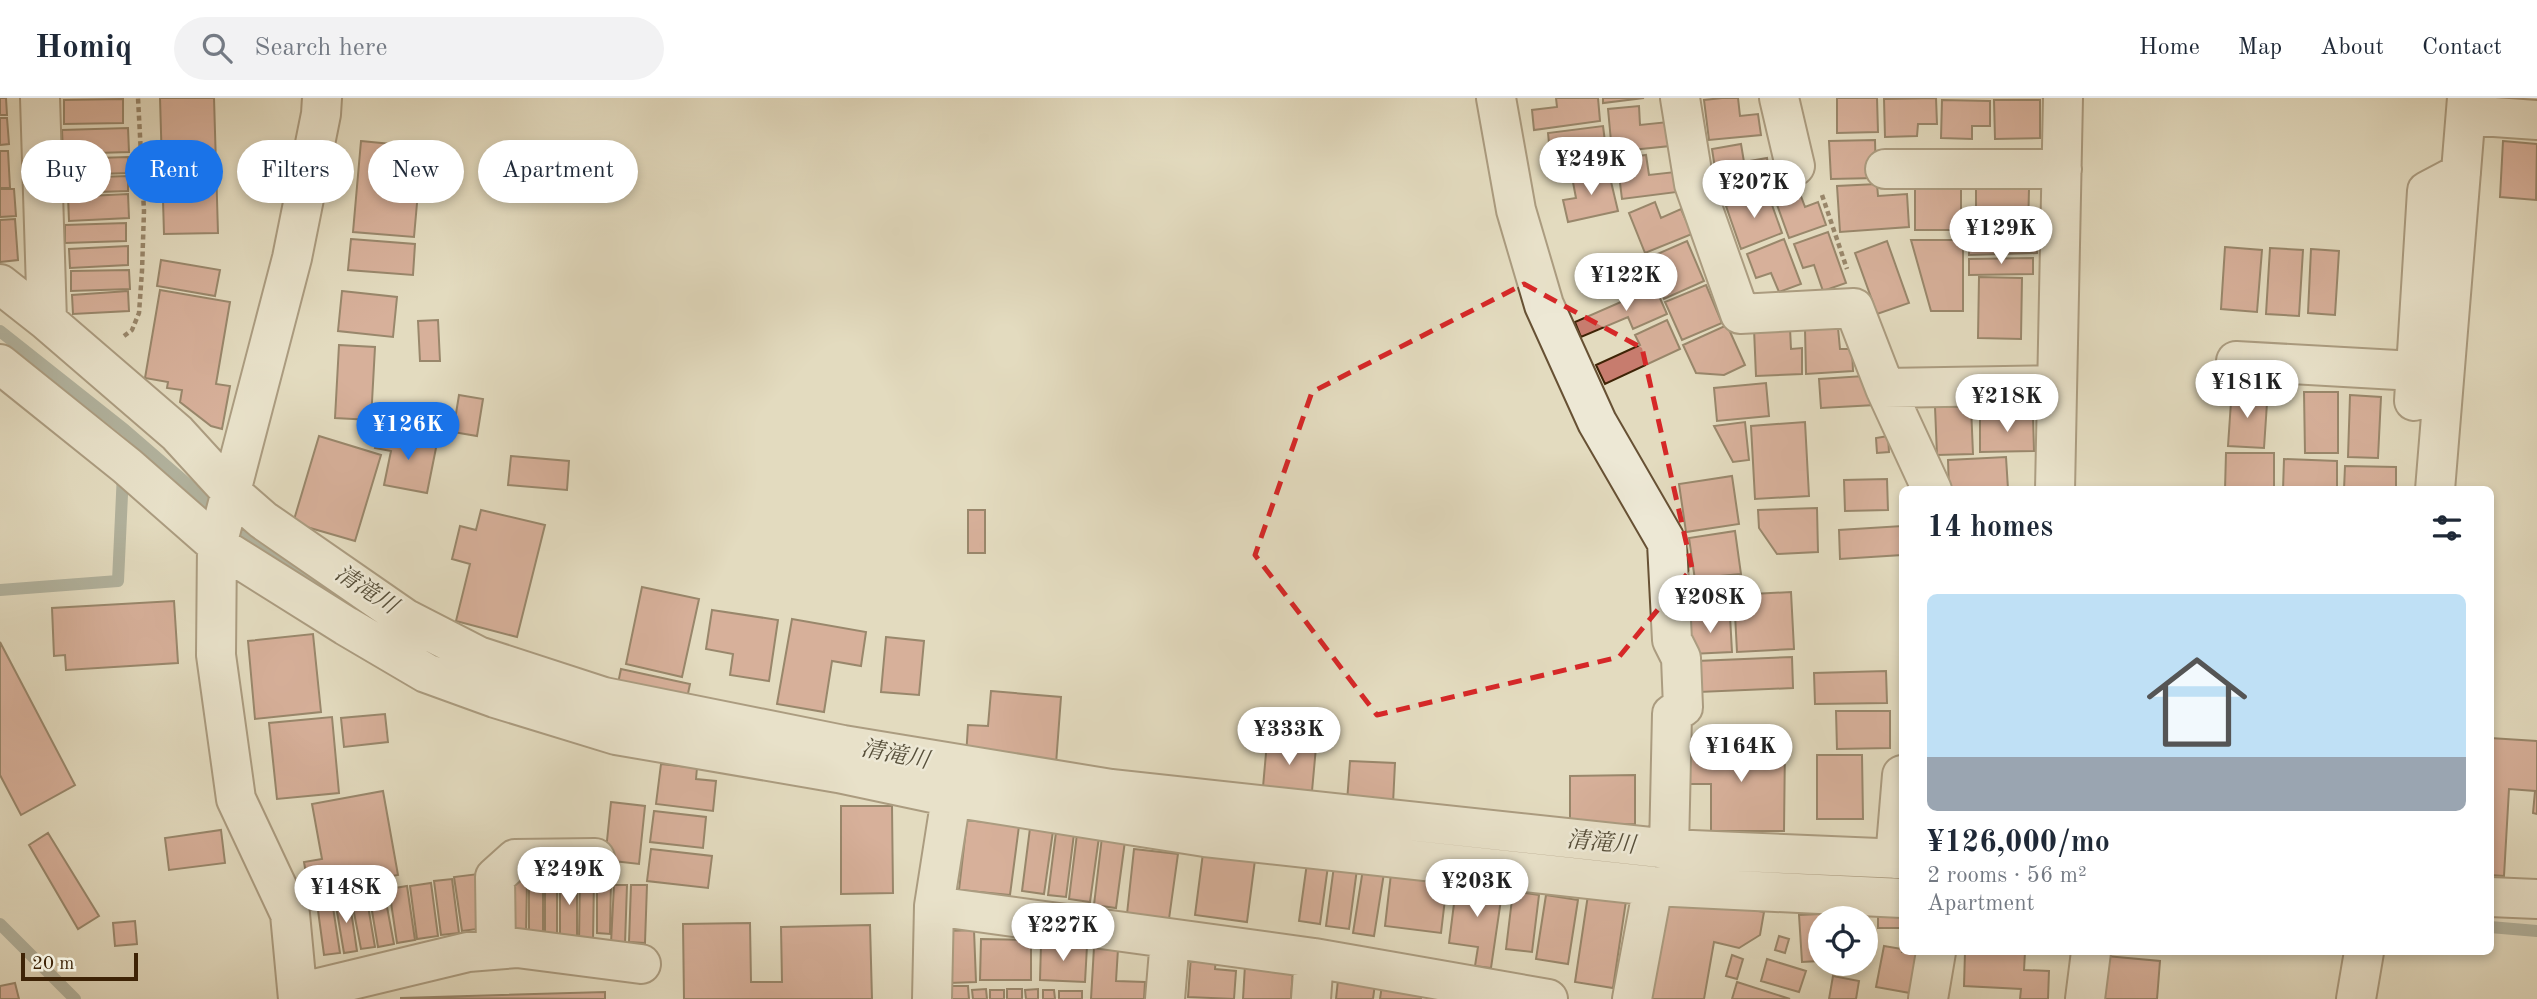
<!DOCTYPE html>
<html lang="en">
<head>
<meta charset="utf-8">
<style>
  :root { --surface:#fff; --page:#f2f2f3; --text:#1f2937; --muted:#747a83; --line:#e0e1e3; --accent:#1a73e8 }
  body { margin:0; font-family:"Old Standard TT","Noto Serif JP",serif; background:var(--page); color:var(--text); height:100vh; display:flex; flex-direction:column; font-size:26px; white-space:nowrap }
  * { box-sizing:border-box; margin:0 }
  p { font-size:23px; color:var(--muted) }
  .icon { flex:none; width:38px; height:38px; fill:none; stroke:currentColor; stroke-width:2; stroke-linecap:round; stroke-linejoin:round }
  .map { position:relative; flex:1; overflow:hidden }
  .details { position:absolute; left:1899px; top:388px; width:595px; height:469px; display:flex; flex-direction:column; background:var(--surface); border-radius:10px; box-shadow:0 4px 10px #0003 }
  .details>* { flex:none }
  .top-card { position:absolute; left:21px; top:42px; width:665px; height:63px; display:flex; gap:14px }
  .fabs { position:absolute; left:1808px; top:808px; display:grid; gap:14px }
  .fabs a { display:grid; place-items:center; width:70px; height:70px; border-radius:50%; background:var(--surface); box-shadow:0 4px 10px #0003; font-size:35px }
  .scale { position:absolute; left:21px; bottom:18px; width:117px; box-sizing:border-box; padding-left:7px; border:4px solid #3e2306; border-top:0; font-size:19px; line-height:24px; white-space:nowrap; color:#3e2306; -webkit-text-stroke:5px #ede8d5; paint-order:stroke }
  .price { position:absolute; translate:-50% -60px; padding:0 16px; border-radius:24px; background:#fff; color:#222; font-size:23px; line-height:46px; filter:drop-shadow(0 2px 4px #0008) }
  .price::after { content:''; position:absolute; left:50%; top:42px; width:21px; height:16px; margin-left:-10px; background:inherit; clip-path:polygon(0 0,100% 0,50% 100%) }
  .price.active { background:var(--accent); color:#fff }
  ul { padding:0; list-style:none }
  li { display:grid; align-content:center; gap:14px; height:371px; padding:0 28px }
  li+li { border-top:2px solid var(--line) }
  li span { display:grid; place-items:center; height:217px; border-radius:10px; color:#555 }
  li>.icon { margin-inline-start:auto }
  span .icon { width:126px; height:126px; fill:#fffc; stroke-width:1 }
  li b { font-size:30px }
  h2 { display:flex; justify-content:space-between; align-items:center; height:84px; padding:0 28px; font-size:30px }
  .tag { padding:0 24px; border-radius:32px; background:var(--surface); box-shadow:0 4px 10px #0003; font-size:24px; line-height:63px }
  .tag.active { background:var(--accent); color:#fff }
  header { display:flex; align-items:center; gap:42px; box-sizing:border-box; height:98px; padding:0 35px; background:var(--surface); border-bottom:2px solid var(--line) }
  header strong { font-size:33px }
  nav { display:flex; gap:38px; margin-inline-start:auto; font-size:24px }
  .search { width:490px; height:63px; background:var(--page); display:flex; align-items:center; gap:18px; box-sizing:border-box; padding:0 24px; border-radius:38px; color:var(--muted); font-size:26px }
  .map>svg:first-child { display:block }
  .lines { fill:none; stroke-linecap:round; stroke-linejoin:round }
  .stream { stroke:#737e71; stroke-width:12 }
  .building { fill:#c77c6e; stroke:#3e2306; stroke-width:2 }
  .minor-casing { stroke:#675134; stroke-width:42 }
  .path { stroke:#3e2306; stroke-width:4.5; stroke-dasharray:5 3.5; stroke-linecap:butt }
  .minor { stroke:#ede8d5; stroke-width:38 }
  .marked { fill:none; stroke:#d62828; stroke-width:5; stroke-dasharray:14 9; stroke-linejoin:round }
  .labels { text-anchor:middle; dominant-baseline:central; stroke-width:5; stroke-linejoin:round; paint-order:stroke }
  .water-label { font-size:23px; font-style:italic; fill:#58503b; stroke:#ede8d5 }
</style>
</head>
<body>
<header>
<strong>Homiq</strong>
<div class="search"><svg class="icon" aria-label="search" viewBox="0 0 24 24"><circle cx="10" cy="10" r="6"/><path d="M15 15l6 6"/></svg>Search here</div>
<nav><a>Home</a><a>Map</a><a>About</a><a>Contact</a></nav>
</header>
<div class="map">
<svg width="2537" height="901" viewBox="0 0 2537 901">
  <rect width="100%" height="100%" fill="#e3dbbf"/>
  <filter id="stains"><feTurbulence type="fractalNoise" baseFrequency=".00286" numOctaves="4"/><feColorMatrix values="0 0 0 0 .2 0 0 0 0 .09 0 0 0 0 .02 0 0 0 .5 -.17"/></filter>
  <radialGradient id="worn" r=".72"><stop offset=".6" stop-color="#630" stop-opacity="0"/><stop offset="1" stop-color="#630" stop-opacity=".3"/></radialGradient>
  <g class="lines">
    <path class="stream" d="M0,233l125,99 126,109 126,84
      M0,492l118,-9 5,-108
      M0,826l75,75
      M2490,829l47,4"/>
  </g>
  <path class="building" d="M0,0h6l1,17h-7z
    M160,0h54l4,135 -54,1z
    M1556,0h42l2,23 -66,9 -2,-20 25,-3z
    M1603,0h41l-41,5z
    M1722,0h16l2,18 18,-2 3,21 -52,5 -5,-40z
    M1837,0h40l1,34 -41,1z
    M1936,0l1,26h-19l-1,12 -32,1 -1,-38z
    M123,1v24l-59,1v-24z
    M1942,2l48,1v25h-18v13l-31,-1z
    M1994,2h46v38l-45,1z
    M1639,8l1,19 28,-3 2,24 -58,6 -4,-43z
    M0,20h7l2,26 -9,1z
    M1603,28l5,39 -40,4 -1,-6 -16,1 -3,-31z
    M128,30l1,24 -66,2 -1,-24z
    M1875,42l1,38 -45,1 -2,-38z
    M361,43l61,6 -8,90 -61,-5z
    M2503,43l34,3 -1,56 -36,-3z
    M1741,46l3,18 23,-4 3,21 -52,9 -6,-39z
    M0,53h8l2,37h-10z
    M1646,57l3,20 26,-3 2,20 -55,7 -5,-40z
    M128,59l1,16 -63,2 -1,-16z
    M1608,71l10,42 -50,11 -5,-22 13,-2 -4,-21z
    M128,78v15l-60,2v-15z
    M1795,82l10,27 13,-5 8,23 -37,13 -18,-50z
    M1877,86l1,12 29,-2 2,33 -69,5 -3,-46z
    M1976,90l53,1 -1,41h-52z
    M0,91h14l2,27 -16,1z
    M1915,91h46v41h-46z
    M1767,93l15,42 -41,16 -15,-43z
    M128,96l1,24 -60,3 -1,-24z
    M1655,104l6,16 20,-9 11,25 -47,19 -16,-40z
    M15,121l3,41 -18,2v-42z
    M126,125v18l-61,2v-18z
    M1828,134l18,51 -23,8 -9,-26 -11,3 -9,-24z
    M2037,138v17l-68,2v-18z
    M351,141l64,5 -2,31 -65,-5z
    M1784,141l17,45 -22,8 -8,-19 -15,5 -9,-24z
    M1911,142h52v71h-32z
    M1687,143l17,40 -40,18 -18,-40z
    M1887,143l22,62 -32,11 -22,-61z
    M128,148v19l-58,3 -1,-19z
    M2225,149l37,3 -5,62 -36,-3z
    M2270,150l33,2 -4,66 -33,-2z
    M2311,151l28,2 -4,64 -27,-2z
    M2033,160v16l-64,1v-16z
    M161,162l59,10 -5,26 -58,-10z
    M129,172l1,19 -59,2v-20z
    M1979,179l43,1 -1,61 -43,-1z
    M1706,187l16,38 -40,17 -17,-38z
    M1655,189l12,27 -34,15 -5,-12 -47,20 -6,-15z
    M160,192l70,12 -14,82 14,2 -8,43 -11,-3 -31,-24 2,-12 -15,-2 1,-6 -23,-4z
    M128,193l1,20 -56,3 -1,-19z
    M342,193l55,6 -4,40 -55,-6z
    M438,222l2,41h-20l-2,-40z
    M1667,222l13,29 -75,35 -9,-19 44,-20 -5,-10z
    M1727,227l18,40 -21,10 -28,-2 -13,-28z
    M1790,230l1,21 11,-1v26l-46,2 -2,-47z
    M1838,230l2,21h12l1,22 -47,3 -1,-45z
    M339,247l36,2 -4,73 -36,-2z
    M1864,278l11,29 -54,3 -2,-29z
    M1766,285l3,33 -52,5 -3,-33z
    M2232,289l21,2v13l14,1 -3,45 -36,-2z
    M2304,294h34v61h-33z
    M459,297l24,4 -6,37 -24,-4z
    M2350,297l31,2 -3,61 -30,-1z
    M1971,308l2,48 -36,1 -2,-48z
    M2033,318l1,35 -54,1v-35z
    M1745,324l4,38 -16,2 -19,-36z
    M1805,324l4,74 -54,3 -4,-73z
    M379,334l58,11 -10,50 -43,-8 7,-34 -16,-3z
    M319,338l62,19 -26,86 -62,-18z
    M1888,338l1,16 -12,1 -1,-15z
    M2226,355h48v37h-49z
    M511,358l58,5 -2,29 -59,-5z
    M2006,359l2,32 -59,1 -1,-30z
    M2284,361l53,2v29h-54z
    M2345,368l51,1v23h-52z
    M1732,378l7,48 -53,8 -7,-48z
    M1887,381l1,31 -43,1 -1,-31z
    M1817,410l1,44 -41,2 -18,-26 -1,-18z
    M481,412l64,15 -28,112 -61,-16 14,-57 -18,-5 8,-33 16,4z
    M968,412h17v43h-17z
    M1902,428v29l-62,4 -1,-29z
    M1735,433l6,43 -20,2 4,28 -26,4 -10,-70z
    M642,489l57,12 -17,78 -56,-13z
    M1791,494l3,57 -57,3 -3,-57z
    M174,503l4,62 -112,7 -1,-15 -11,1 -2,-48z
    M712,512l66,10 -9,61 -39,-6 3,-21 -27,-5z
    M1730,518l2,36 -41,2 -2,-36z
    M792,521l74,13 -5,34 -29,-5 -8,51 -47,-8z
    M313,536l8,78 -66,7 -7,-78z
    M886,539l38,4 -5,54 -38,-3z
    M0,544l75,143 -54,30 -21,-40z
    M1792,559l1,31 -94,4 -2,-31z
    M621,571l69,15 -4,19 -69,-15z
    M1886,573l1,32 -72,1 -1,-31z
    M991,593l70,6 -5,67 -90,-7 2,-32 20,1z
    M1836,613h54v37l-53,1z
    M385,616l3,28 -44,5 -3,-29z
    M332,619l7,76 -62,6 -8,-76z
    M2490,640l47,3v73l-4,-1 2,-22 -26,-2 -5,87 -14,-1z
    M1267,644l49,5 -4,44 -49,-4z
    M1687,644l98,1 -1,88h-73v-47h-24z
    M1817,657h45l1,64h-46z
    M1350,663l45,2 -2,41 -46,-2z
    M661,666l36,4 -1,11 20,2 -3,30 -57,-7z
    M1635,677v49l-65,1v-49z
    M383,693l15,84 -89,16 -5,-29 18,-3 -10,-55z
    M611,704l34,4 -6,58 -34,-4z
    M841,708h51l1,87 -52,1z
    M654,713l52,6 -3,31 -53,-6z
    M967,722l52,6 -9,69 -51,-5z
    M1030,730l23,3 -9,63 -22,-3z
    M221,732l4,33 -56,7 -4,-32z
    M1056,734l18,2 -8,63 -18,-2z
    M48,735l51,83 -21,13 -49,-84z
    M1077,736l22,3 -9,65 -21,-3z
    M1102,739l23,4 -9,67 -22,-3z
    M651,751l61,7 -4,32 -61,-7z
    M1134,751l44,5 -9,65 -42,-5z
    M1203,755l52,7 -8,62 -52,-7z
    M1307,765l21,3 -8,58 -21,-3z
    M1334,768l23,3 -8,60 -23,-3z
    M1363,771l21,4 -10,63 -21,-3z
    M478,776l7,54 -23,3 -8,-54z
    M1391,776l56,8 -6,51 -56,-7z
    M545,779h12v61h-12z
    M560,779h17v61l-17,-1z
    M580,780h14l-1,62 -14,1z
    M452,781l7,54 -18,2 -7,-54z
    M529,781l14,1v57l-14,-1z
    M511,782l16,1 -1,54h-16z
    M597,782h14l-1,54 -13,-1z
    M1457,782l46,6 -12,82 -16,-2 3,-19 -29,-4z
    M431,785l7,53 -21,3 -7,-53z
    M614,787h13l-2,59 -14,-1z
    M631,787h16l-2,58 -16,-1z
    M407,788l8,54 -18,3 -8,-54z
    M384,793l10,53 -16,3 -9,-54z
    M1513,793l26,4 -7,57 -26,-3z
    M1657,794l107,20 -4,23 -21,13 -25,-6 -10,57h-67z
    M366,796l9,53 -14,2 -10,-52z
    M1546,797l32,5 -10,64 -32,-5z
    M1588,797l38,6 -13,87 -38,-6z
    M349,799l8,54 -13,2 -9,-53z
    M332,803l8,52 -16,2 -7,-52z
    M1862,814v7h-42v42l-18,1 -3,-47z
    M1902,817v13h-24v-12z
    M135,823l2,23 -22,2 -2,-23z
    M750,825l1,59h31l-1,-55 89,-2 2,74h-188l-1,-75z
    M974,832l2,52 -27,1 -2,-52z
    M1779,838l10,3 -4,14 -10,-3z
    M981,841l50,1v40h-51z
    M1041,846l46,2 -2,36 -45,-2z
    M1884,848l18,3v3h15l-7,41 -34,-6z
    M1094,849l24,2 -2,32 29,1 -1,17h-53z
    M1965,854h60l-1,18 25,1 -1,28h-28l1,-10 -57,-3z
    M1732,857l11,4 -6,20 -11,-3z
    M1191,858l25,2 -1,11 21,2 -2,28 -46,-2z
    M2106,858l54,5 -3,38h-55z
    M1767,861l39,12 -7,21 -38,-11z
    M1245,867l48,4 -2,30h-48z
    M1833,878l26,5 -3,18h-27z
    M1338,882l37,4 -2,15h-37z
    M1737,884l53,17h-58z
    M15,885l4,16h-19v-13z
    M1382,887l40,5 -1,9h-41z
    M946,888h22l1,13h-23z
    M986,891l1,10h-14l-1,-9z
    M1007,891h15v10h-15z
    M1038,891v10h-12l-1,-9z
    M990,892h14v9h-14z
    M1043,892h11l1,9h-12z
    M1059,893h23v8h-23z
    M605,894v7l-205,-1z"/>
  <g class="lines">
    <g class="minor-casing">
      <path id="minor" d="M40,0l7,223
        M1496,0l20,112 28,95 53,117 70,121 5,97 9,18 2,49 -11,7 -3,135
        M1680,0l14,86 46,130 114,-6 31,80 172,-3
        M1779,0l16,68
        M2466,17l71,5
        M1885,71h177
        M0,186l47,37 130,112 54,59 32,28 143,99 72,37 126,41 239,48 268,44 558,60 233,10
        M2236,263l179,10
        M0,266l127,102 90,79 129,81 80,47 69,25 121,37 222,38
        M1885,290l47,102
        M2414,303l13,-210 34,-18
        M2055,392l8,-392
        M2435,392l32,-392
        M843,647l-5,28 113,24 254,40 448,49 249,12
        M1895,761l7,-84
        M2490,799l47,2
        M934,808l380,52 234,41
        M496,851l-1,-72 20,-18 80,-1
        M298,895l170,-41 49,-4 124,16
        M298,901l-8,-85 -54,-115 -20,-144 1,-110 75,-287 29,-144 1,-16
        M932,901l2,-93 21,-134
        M1165,901l5,-60
        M1311,901l3,-41
        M1632,901l21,-113
        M1928,901l8,-47
        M2085,901l6,-47
        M2356,901l8,-47"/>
    </g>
    <path class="path" d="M1822,97l25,74
      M124,238l8,-6 7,-17 3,-42 2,-60 -6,-113"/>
    <use href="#minor" class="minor"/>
  </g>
  <path d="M0 0H2537V901H0ZM1524,186l118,64 50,220 -73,89 -242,58 -122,-160 57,-163z" fill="#e3dbbf" fill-opacity=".55" fill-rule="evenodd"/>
  <path class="marked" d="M1524,186l118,64 50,220 -73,89 -242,58 -122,-160 57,-163z"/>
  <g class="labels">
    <g class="water-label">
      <text transform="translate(366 492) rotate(33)">清滝川</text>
      <text transform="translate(895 657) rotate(11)">清滝川</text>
      <text transform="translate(1601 745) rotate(5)">清滝川</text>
    </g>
  </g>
  <rect width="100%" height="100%" filter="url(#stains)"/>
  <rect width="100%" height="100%" fill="url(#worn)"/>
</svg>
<div class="fabs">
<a><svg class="icon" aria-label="locate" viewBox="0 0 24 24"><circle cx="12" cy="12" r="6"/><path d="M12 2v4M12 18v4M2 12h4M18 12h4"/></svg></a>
</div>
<div class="scale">20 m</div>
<b class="price" style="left:1591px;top:99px">¥249K</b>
<b class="price" style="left:1754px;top:122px">¥207K</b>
<b class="price" style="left:2001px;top:168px">¥129K</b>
<b class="price" style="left:1626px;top:215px">¥122K</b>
<b class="price" style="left:2247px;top:322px">¥181K</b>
<b class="price" style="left:2007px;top:336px">¥218K</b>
<b class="price active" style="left:408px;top:364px">¥126K</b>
<b class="price" style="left:1710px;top:537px">¥208K</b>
<b class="price" style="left:1289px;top:669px">¥333K</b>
<b class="price" style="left:1741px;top:686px">¥164K</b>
<b class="price" style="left:569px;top:809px">¥249K</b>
<b class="price" style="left:1477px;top:821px">¥203K</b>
<b class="price" style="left:346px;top:827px">¥148K</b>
<b class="price" style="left:1063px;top:865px">¥227K</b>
<div class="top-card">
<a class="tag">Buy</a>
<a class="tag active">Rent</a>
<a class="tag">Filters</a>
<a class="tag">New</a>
<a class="tag">Apartment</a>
</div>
<section class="details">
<h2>14 homes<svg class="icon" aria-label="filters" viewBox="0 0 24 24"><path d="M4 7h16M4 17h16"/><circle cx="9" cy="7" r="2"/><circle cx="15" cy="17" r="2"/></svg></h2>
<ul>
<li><span style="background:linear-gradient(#bfe0f5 75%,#9aa5b1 0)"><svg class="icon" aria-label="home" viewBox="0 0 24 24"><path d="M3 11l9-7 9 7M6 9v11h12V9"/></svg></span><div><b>¥126,000/mo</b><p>2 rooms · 56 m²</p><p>Apartment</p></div></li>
</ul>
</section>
</div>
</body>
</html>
